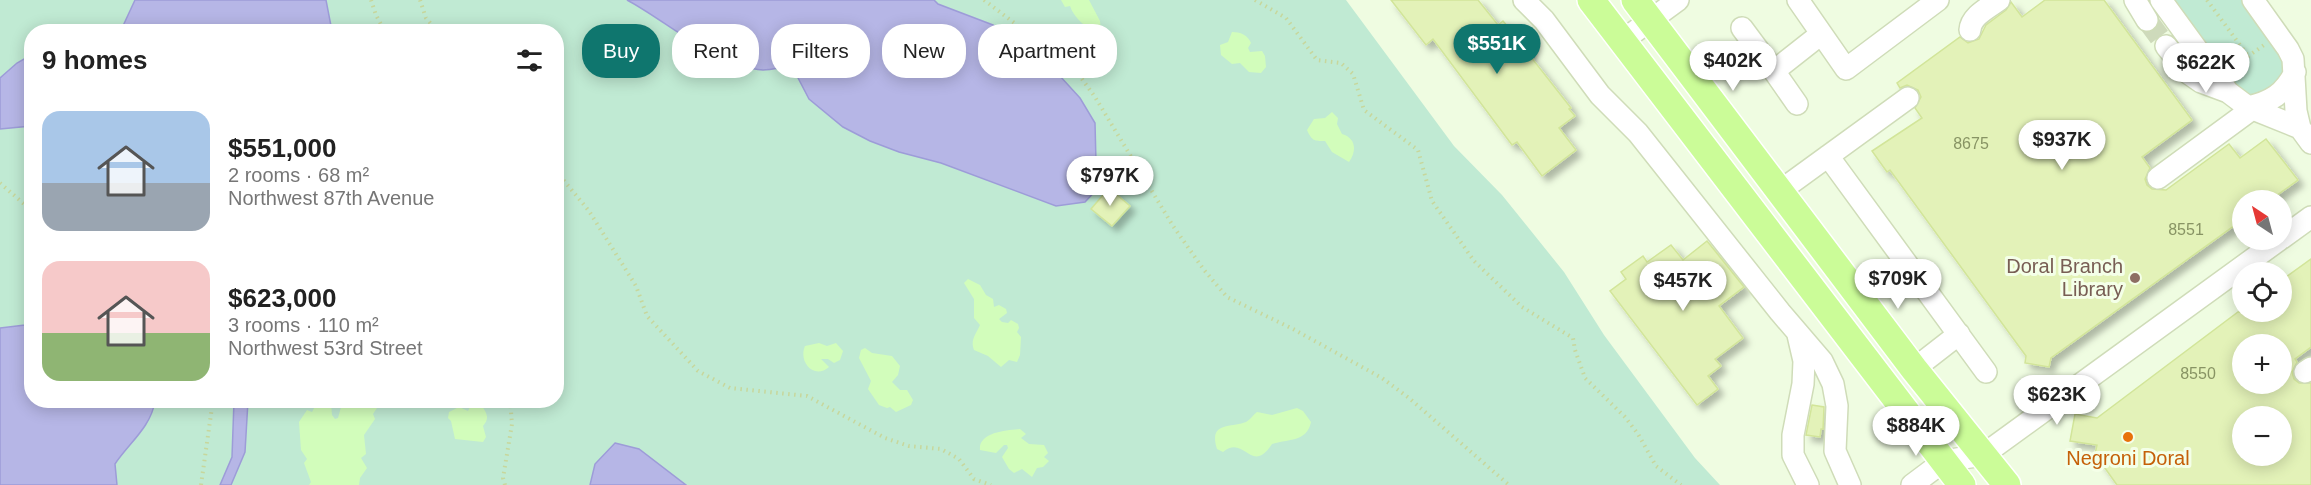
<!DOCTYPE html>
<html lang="en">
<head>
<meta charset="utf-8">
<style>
  :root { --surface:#fff; --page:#f2f2f2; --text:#222; --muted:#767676; --accent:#0f766e }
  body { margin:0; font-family:Arial,sans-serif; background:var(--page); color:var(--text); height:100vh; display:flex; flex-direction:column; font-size:22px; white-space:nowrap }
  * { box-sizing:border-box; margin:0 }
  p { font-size:20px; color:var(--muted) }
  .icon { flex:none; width:33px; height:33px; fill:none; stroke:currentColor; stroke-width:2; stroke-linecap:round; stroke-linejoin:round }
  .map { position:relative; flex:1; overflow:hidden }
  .sheet { position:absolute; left:24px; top:24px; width:540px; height:384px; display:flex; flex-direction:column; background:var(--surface); border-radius:24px; box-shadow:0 3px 15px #0003 }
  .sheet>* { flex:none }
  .banner { position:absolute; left:582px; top:24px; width:570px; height:54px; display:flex; gap:12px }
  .needle { width:39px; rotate:324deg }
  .tools { position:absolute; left:2232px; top:190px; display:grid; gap:12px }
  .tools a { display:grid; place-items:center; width:60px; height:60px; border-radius:50%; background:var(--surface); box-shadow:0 3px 15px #0003; font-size:30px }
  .price { position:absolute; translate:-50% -51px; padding:0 14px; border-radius:21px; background:#fff; color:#222; font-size:20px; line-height:39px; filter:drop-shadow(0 2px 3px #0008) }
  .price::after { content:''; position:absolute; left:50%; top:36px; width:18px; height:14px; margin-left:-9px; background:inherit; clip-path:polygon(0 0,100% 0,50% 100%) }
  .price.selected { background:var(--accent); color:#fff }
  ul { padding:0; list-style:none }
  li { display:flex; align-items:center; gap:18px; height:150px; padding:0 18px }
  li span { display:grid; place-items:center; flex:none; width:168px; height:120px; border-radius:18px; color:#555 }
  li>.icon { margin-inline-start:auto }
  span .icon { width:72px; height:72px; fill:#fffc; stroke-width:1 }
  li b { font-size:26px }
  h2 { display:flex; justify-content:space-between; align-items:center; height:72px; padding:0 18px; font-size:26px }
  .tag { padding:0 21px; border-radius:24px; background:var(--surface); box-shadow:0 3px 15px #0003; font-size:21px; line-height:54px }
  .tag.selected { background:var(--accent); color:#fff }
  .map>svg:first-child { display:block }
  .green { fill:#c0ead3; fill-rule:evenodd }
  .sand { fill:#d2fdbb }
  .water { fill:#b6b6e6; stroke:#9d9cd8; stroke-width:1.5 }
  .building { fill:#e3f2b8; stroke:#d2e599; stroke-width:1.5; fill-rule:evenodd; filter:url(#shadow) }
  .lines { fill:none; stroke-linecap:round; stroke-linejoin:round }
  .minor-tunnel { stroke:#cedabb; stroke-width:21; stroke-dasharray:21 10; stroke-linecap:butt }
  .minor-casing { stroke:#cfdcb8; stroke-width:24 }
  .major-casing { stroke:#fff; stroke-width:30 }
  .path { stroke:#c7d79c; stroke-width:4; stroke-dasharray:1.5 4.5; stroke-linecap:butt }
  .minor { stroke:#fff; stroke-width:21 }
  .major { stroke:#cbfc98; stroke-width:27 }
  .education-dot { fill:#8d6e63; stroke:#f4ffe8; stroke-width:2 }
  .food-dot { fill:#e8710a; stroke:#f4ffe8; stroke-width:2 }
  .labels { text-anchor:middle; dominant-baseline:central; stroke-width:6; stroke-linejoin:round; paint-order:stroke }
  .number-label { font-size:16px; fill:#889464 }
  .education-label { font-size:20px; fill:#785e54; stroke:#f4ffe8; text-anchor:end }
  .food-label { font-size:20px; fill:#c56008; stroke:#f4ffe8 }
</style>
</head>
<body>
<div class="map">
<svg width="2311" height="485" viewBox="0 0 2311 485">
  <defs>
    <filter id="shadow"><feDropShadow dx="5.5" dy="5.5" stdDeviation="3" flood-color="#0004"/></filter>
  </defs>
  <rect width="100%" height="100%" fill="#effce1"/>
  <path class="green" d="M0,0h1346l108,146 48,49 62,77 40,63 91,123 25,27h-1720zM32,32h524v368h-524z
    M2168,0h75l40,54 2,11 -2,14 -24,18 -20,-3z"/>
  <path class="sand" d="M1061,0h28l11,21 1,9 -3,3c-12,-5 -24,-15 -28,-27l-5,1z
    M1232,32c8,0 16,3 19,11l-3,5 2,4 12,-1 3,5 1,11 -5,6 -12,-1 -9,-9 -8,1 -11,-9 -1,-10 8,-3z
    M1332,112l6,6 -1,6 5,10c14,4 15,17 7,28l-17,-10 -7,-11c-11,0 -13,0 -18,-11l7,-11 11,-1z
    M968,279l12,6 6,10 7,4 1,8 5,-2 7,4 1,4 -8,6 3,3 6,1 3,-3 7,4 1,4 -2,4 4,5 -1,18 -3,7 -8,-2 -8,7 -13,-11 -14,-6c-4,-10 2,-16 6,-25l-6,-7v-19l-10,-16z
    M819,343l8,3 9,-3 7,8 -3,9 -6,3 -6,-4h-7l8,8c-15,13 -31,-5 -24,-21z
    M865,348l7,5 20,3 8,10 -2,9 -6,7 8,8h7l6,10 -2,5 -15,7 -6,-5 -3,1 -8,-3 -11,-16 3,-8 -12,-23 2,-8z
    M318,401l13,2 1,12 3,4 3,-1 3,-11 4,-6h34v4l-6,9 2,5 -11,16 2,19 -5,4 6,10 -7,10 -1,7h-50l2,-3 -7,-19 3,-4 -6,-9 -2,-28 8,-12 5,2z
    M472,403l9,2c6,8 9,13 2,21l3,11 -3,5 -28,-3 -4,-18 -3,-3 1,-6 10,-5 9,4z
    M1297,408l6,3 8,11c-4,20 -23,17 -39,22 -21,32 -27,-10 -49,8l-6,-3c-9,-28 15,-21 29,-27 4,-2 7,-7 11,-10l15,3z
    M1020,429l6,5 -5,4 8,6 15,1 4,8 -4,4 5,4 -6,6 -6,1 -5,9 -10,-8 -8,4 -5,-4 -7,-12 6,-9 -1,-3h-3l-8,8 -16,-3c-2,-18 27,-20 40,-21z"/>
  <path class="water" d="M135,0h191l6,31h-214l4,-3z
    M627,0h307l4,4 55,21 28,22 28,17 31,34 15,25 1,39 4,24 -15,16 -29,4 -115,-43 -42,-11 -29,-11 -27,-14 -34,-28 -12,-23 -11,-9c-7,1 -16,3 -23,3 -44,-2 -98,-50 -136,-70z
    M31,55v71l-31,3v-51l17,-15z
    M31,322l1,78 123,1c-4,26 -26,42 -40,63l2,21h-117v-157l25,-3z
    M234,401h14l-3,51 -14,33h-11l12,-28z
    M615,443l24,6 47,36h-96l5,-21z"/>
  <path class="building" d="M1391,0h87l20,25 5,-4 16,18 1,-1 10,12 -3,2 44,56 -2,1 6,7 -16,12 17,22 -34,26 -25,-34 -5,3 -79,-106 -7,6z
    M2045,0h59l88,120 -50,37 8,11 -5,11 2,6 5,4 14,1 63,-46 11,14 26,-19 32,41 -29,21h-27v19l-191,138 -2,9 -24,-4 1,-7 -136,-186 -3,2 -15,-21 50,-33 -7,-10 6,-11 -3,-7 -11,-5 -7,3 -3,-5 63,-46 8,6 11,-4 7,-14 20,-15 5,-8 11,15z
    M1109,188l21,18 -18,20 -21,-17z
    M1707,241l37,46 -25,19 24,32 -28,21 6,7 -13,10 10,13 -21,16 -87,-114 16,-12 -5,-7 22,-16 4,6 24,-17 12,15z
    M2311,259v88l-16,12 2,3 -5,10 2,7 5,4h12v102h-194l-22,-31 2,-9 -27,-4 5,-27 22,4 141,-106h44v-32zM2242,345h40v39h-40zM2242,417h40v39h-40z
    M1812,405l12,2 -1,22h-2l-1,8 -14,-2z"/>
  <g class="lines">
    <path class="minor-tunnel" d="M2147,20l19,26"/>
    <g class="minor-casing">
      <path id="minor" d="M1524,0l20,20 56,75 38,38 142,179 42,49 11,23 4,22 -2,45 15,34
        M1798,0l48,69 92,-69
        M2135,0l12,20
        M2161,0l67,92 20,15 52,21
        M2253,0l35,49 5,10 3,52 4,17 11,15
        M1742,28l32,43 47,-37
        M1970,30c1,-14 18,-22 29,-30
        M1622,41l56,-41
        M2166,46l22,27 13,9 27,10
        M1774,71l23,33
        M2248,107c23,-5 36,-13 47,-35
        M1828,156l158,216
        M2158,178l94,-69
        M1780,191l128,-93
        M2282,238l29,-21
        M1798,335l6,26 -1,23 -10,51v20l15,30
        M1914,369l45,-35
        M2305,372l6,-4
        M1912,485l32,-24 39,-6 296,-215"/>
    </g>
    <g class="major-casing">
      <path id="major" d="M1591,0l371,485
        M1635,0l279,369 93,116"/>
    </g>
    <path class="path" d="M371,0l5,15 9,17
      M420,0l6,18 12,14
      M984,0l78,59 17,16 16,22 78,129 31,44 23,27 66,32 89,49 27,20 100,87
      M1255,0l31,18 31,42 24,3 12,11 11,36 54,40 14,51 42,60 48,46 51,31 2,12 10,28 40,39 13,17 18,32 25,19
      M2207,0l41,56
      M2233,67l31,-22
      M556,171l33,40 47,75 11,30 51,55 32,17 77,8 78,42 24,8 32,3 18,10 15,20 17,6
      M0,183l32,28
      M201,485l12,-85
      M505,485l-2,-7 9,-54 -2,-24"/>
    <use href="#minor" class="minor"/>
    <use href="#major" class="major"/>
  </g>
  <circle class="education-dot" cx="2135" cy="278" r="6"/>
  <circle class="food-dot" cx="2128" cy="437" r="6"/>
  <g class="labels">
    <g class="number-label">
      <text x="1971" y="143">8675</text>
      <text x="2186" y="229">8551</text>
      <text x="2198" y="373">8550</text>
    </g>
    <g class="education-label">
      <text x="2123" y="266">Doral Branch<tspan x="2123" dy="23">Library</tspan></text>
    </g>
    <g class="food-label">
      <text x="2128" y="458">Negroni Doral</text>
    </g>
  </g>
</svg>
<div class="tools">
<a><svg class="needle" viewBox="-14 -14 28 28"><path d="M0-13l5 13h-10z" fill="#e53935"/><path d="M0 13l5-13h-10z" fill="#767676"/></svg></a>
<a><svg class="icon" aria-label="locate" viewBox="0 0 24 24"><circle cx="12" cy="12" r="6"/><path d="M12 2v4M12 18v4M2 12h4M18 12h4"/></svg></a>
<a>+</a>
<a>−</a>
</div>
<b class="price selected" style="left:1497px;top:75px">$551K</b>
<b class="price" style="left:1733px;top:92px">$402K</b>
<b class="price" style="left:2206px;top:94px">$622K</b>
<b class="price" style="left:2062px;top:171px">$937K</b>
<b class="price" style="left:1110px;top:207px">$797K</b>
<b class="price" style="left:1898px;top:310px">$709K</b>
<b class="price" style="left:1683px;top:312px">$457K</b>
<b class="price" style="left:2057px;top:426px">$623K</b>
<b class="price" style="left:1916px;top:457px">$884K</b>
<div class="banner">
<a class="tag selected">Buy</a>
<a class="tag">Rent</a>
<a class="tag">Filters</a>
<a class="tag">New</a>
<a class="tag">Apartment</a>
</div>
<section class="sheet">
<h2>9 homes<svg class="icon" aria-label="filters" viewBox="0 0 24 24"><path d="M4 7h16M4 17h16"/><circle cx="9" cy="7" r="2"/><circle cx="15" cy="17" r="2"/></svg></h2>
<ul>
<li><span style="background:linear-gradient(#a9c7e8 60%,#9aa5b1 0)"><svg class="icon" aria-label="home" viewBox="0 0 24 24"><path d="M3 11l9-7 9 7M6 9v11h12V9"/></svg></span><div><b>$551,000</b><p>2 rooms · 68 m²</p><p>Northwest 87th Avenue</p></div></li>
<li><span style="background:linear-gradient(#f6c9c9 60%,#8fb573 0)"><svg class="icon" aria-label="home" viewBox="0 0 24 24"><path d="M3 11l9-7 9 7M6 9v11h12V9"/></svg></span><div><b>$623,000</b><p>3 rooms · 110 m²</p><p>Northwest 53rd Street</p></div></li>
</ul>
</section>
</div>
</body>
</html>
